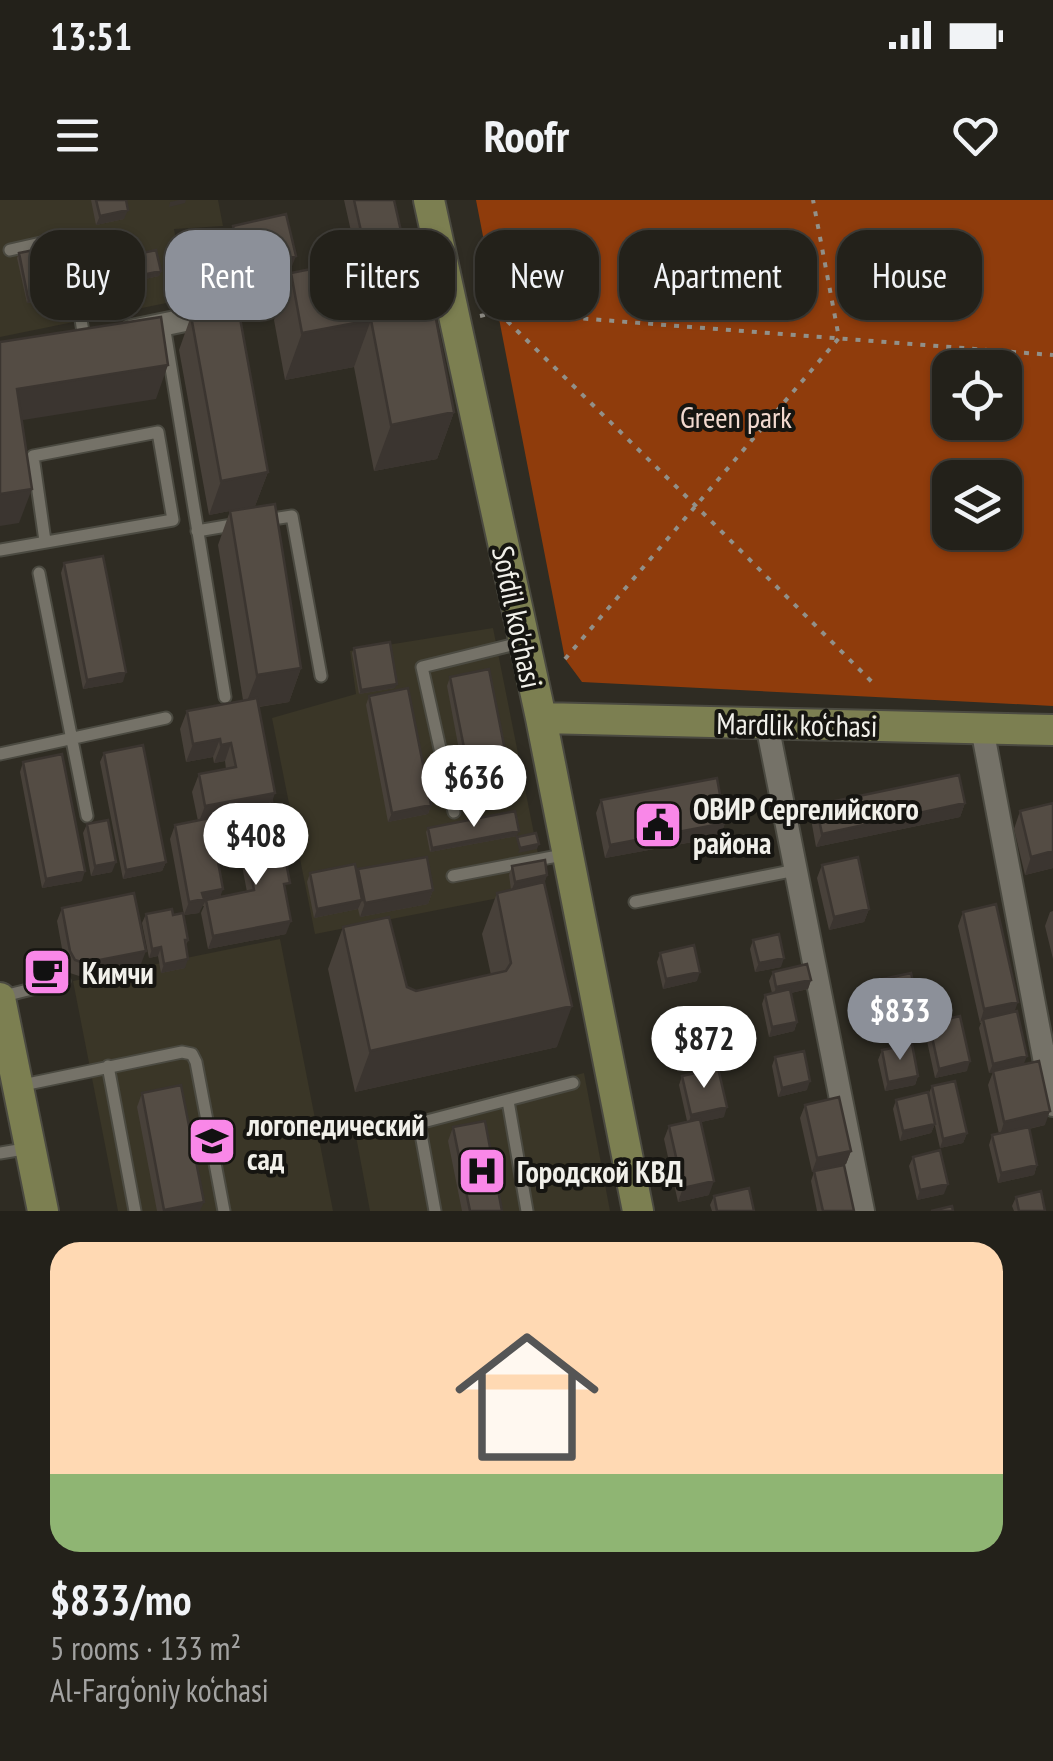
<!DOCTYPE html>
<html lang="en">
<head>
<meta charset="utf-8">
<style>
  :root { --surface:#23211a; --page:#2b2923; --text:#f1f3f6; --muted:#a3a3a2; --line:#403e39; --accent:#8c9099 }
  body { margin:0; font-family:"PT Sans Narrow",sans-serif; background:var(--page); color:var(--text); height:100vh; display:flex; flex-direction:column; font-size:38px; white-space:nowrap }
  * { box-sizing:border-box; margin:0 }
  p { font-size:32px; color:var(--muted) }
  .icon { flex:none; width:55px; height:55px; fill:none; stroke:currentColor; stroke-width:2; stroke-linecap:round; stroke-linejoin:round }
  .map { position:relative; height:1011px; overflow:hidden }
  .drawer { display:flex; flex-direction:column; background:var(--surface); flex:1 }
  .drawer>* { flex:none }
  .guide { position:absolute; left:30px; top:30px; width:995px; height:90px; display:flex; gap:20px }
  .buttons { position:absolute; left:932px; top:150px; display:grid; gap:20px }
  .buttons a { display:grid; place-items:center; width:90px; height:90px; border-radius:20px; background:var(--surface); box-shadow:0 2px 8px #0004,0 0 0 2px var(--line); font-size:50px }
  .price { position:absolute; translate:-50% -85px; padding:0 22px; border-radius:35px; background:#fff; color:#222; font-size:32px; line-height:65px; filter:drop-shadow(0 2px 5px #0008) }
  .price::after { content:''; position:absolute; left:50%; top:60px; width:30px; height:22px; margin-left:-15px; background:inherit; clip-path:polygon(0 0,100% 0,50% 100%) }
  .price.selected { background:var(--accent); color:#fff }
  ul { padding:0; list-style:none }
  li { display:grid; align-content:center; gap:20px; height:530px; padding:0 50px }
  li+li { border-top:2px solid var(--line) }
  li span { display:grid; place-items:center; height:310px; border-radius:30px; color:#555 }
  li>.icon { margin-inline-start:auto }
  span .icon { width:180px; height:180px; fill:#fffc; stroke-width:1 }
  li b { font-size:42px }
  .pill { padding:0 35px; border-radius:30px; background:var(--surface); box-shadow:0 2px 8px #0004,0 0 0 2px var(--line); font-size:35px; line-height:90px }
  .pill.selected { background:var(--accent); color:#fff }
  .status { display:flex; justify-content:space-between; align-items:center; height:70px; padding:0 50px; background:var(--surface); direction:ltr }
  .status svg { height:28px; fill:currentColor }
  header { display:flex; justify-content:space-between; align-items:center; height:130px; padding:0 50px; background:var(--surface); font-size:45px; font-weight:700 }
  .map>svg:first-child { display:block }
  .built { fill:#3a3627 }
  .forest { fill:#8f3c0c; fill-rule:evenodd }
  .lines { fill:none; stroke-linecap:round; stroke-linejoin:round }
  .lane-casing { stroke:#4b4a41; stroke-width:15 }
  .street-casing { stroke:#4b4a41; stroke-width:26 }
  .secondary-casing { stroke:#4b4a41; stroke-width:34 }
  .path { stroke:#929089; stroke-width:4; stroke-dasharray:5 8; stroke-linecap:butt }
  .lane { stroke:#757268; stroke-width:11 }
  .street { stroke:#757268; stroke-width:22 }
  .secondary { stroke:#7c7f51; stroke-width:30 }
  .wall { fill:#48413a; fill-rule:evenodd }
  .shaded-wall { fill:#3b3530 }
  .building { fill:#544c44; stroke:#3b3530; stroke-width:2.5 }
  .labels { text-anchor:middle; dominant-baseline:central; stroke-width:8; stroke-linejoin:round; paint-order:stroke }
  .park-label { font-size:30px; fill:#f2d9cf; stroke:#161511 }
  .street-label { font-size:30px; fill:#f1f0ea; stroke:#161511 }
  .poi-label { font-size:30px; font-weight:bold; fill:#f1f0ea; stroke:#161511; text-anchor:start }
</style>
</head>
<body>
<div class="status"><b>13:51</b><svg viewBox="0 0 49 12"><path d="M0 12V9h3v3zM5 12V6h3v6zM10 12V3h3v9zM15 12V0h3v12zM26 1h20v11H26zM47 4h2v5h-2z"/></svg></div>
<header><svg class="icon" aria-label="menu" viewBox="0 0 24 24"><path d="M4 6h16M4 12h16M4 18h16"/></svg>Roofr<svg class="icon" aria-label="heart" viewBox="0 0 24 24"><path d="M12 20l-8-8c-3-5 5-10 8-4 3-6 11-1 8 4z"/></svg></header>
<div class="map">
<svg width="1053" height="1011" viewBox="0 0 1053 1011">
  <rect width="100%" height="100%" fill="#2f2c23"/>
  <path class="built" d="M0,0h218l5,26 -49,3 12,70 -186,38z
    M493,428l52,261 -230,45 -43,-216 84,-24 -6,-43z
    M280,739l53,272h-215l-45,-230z
    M584,873l26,138h-240l-15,-80z"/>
  <path class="forest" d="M476,0h577v506l-471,-24 -17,-23zM950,168h55v54h-55zM950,278h55v54h-55z"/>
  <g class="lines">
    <g class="lane-casing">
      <path id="lane" d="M10,50l53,-12 5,2 16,98
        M164,125l61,372
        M266,320l26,-4 29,160
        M197,331l41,-7
        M0,350l173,-30 -15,-88 -125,24 12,85
        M39,373l48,243
        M0,554l166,-36
        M454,612l-32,-145 102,-25
        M453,676l115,-22
        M635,702l161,-32
        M0,797l64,-16
        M108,866l27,145
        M18,886l164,-34 10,2 4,8 28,149
        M508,901l19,110
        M0,953l30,-5
        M435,1011l-16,-88 154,-40"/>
    </g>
    <g class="street-casing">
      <path id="street" d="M132,131l179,-37
        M767,524l96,487
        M982,528l71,377"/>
    </g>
    <g class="secondary-casing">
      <path id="secondary" d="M429,0l112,518 97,493
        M541,518l512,12
        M0,798l43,213"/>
    </g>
    <path class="path" d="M498,112l199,195 178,178
      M480,116l18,-4 555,43
      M565,459l274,-321 -26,-138"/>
    <use href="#lane" class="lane"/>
    <use href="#street" class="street"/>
    <use href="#secondary" class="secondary"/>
  </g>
  <path class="wall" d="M91,0h35l-2,19 -28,6z
    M344,0h50v49l-37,9z
    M233,26l56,48 -53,12 -10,-42z
    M422,47l32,165 -17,47 -63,12 -20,-104 -69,13 -11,-60 17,-47z
    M19,53l48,42 -40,8 -10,-45z
    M124,57l37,14 -2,5 -33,7 -4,-22z
    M191,116l77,156 -13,34 -46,9 -30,-165z
    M230,311l71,157 -12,34 -30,5 27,186v41l-78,15 -7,-36 3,-7h-3l-2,7 -15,2 -14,-76 5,-14 23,-4 -6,-29 7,-18 27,-5 -1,-8 -11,2 -1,-6 -27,5 -6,-33 7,-18 56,-11 -25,-155zM233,618l14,74 -26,5 -11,-75z
    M64,363l59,119 -40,7 -22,-116z
    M354,448l41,40 -36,6 -7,-41z
    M450,477l62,109 -4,9 -39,8 -22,-117z
    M369,496l62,109 -3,9 -40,8 -22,-117z
    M104,553l62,109 -4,9 -39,8 -23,-117z
    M23,562l59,119 -40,7 -22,-116z
    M601,600l124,23 -5,14 -115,21 -9,-45z
    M965,603l-5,14 -144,30 -5,-28 5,-14z
    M1053,603v65l-28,7 -11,-46 6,-18z
    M87,624l25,48 -21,4 -8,-43z
    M428,628l89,8 -87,16 -4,-20z
    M822,665l47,44 -5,13 -35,8 -12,-52z
    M512,666l35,9 -3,8 13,164 -202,45 -27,-123 15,-42 64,60 9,4 75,-16 -9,-41 15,-41 14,-3 -2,-15z
    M358,669l75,21 -5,14 -68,13 -2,-8 -44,9 -7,-36 3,-9 47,1z
    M62,708l79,56 -62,12 -9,-3 -5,-8 -8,-44z
    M1053,711v48l-8,-33 5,-14z
    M963,712l51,100 10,52 21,61 -16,4 8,36 -3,10 -36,8 -9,-38 3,-10 7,-1 -11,-49 5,-13 -4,1 -10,-45 2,-5h-1l-22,-97z
    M146,714l27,1 15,25 -2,6 -1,22 -24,5 -3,-17 -9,2 -7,-35z
    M753,740l28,27 -26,5 -5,-23z
    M660,753l37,28 -34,8 -6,-27z
    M773,772l38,8 -3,9 -17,4 6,29 -3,9 -25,6 -7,-33 3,-9 7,-2 -3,-12z
    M874,781l44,21 -3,9 -38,9 -6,-30z
    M671,821l46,24 -4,9 -38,9 -8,-33z
    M929,823l38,48 -32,7 -10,-46z
    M882,850l36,26 -3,9 -30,6 -7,-31z
    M775,857l32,33 -29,7 -6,-31z
    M682,876l42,41 -23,5 8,73 -31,7 -14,-63 5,-13 18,-5 -8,-36z
    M932,886l35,47 -4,10 -23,5 -12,-53z
    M142,893l58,118h-43l-20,-104z
    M896,900l39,24 -4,9 -31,8 -7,-32z
    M805,905l46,46 -5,13 -2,1 10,46h-37l-6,-30 3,-9h-2l-12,-54z
    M453,927l49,84h-40l-14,-70z
    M913,957l31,37 -27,6 -8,-34z
    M714,996l40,15h-42l-2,-6z
    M1016,997l29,14h-31l-2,-5z"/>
  <path class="shaded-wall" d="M179,0h7l-1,3 -16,4 1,-5z
    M128,10l-4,9 -28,6 4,-9z
    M401,31l-7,18 -37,9 6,-18z
    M296,56l-7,18 -53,12 7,-18z
    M161,71l-2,5 -33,7 2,-5z
    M68,90l-1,5 -40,8 1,-5z
    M371,120l-17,47 -69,13 17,-47z
    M168,165l-12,34 -152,24 13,-34z
    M454,212l-17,47 -63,12 17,-46z
    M268,272l-13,34 -46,9 12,-34z
    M32,289l-13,34 -19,3v-32z
    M301,468l-12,34 -45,7 13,-34z
    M126,472l-3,10 -40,7 4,-9z
    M397,484l-2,4 -36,6 2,-4z
    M220,539l-7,18 -27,5 7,-18z
    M231,543l-6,18 -11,2 7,-18z
    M512,586l-4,9 -39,8 4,-10z
    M275,593l-6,18 -33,-3 -3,10 -35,6 7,-18z
    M965,603l-5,14 -144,30 6,-13z
    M431,605l-3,9 -40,8 4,-9z
    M725,623l-5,14 -115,21 5,-13z
    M519,631l-2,5 -87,16 2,-4z
    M539,644l-2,5 -19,4 2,-5z
    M1053,651v17l-28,7 6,-18z
    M116,662l-4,10 -21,4 4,-10z
    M166,662l-4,9 -39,8 3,-9z
    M85,671l-3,10 -40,7 4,-9z
    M547,675l-3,10 -33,6 4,-9z
    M223,689l-5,14 -12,-3 -7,13 -15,2 5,-13 13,-9z
    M433,690l-5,14 -68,13 5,-14z
    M362,700l-4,9 -44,9 3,-9z
    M869,709l-5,13 -35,8 5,-13z
    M291,721l-5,13 -78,15 5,-13z
    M161,747l-3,9 -9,2 3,-9z
    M146,751l-5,13 -62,12 5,-13z
    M784,758l-3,9 -26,5 4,-9z
    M188,759l-3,9 -24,5 3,-9z
    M700,772l-3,9 -34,8 3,-10z
    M811,780l-3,9 -35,8 3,-10z
    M918,802l-3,9 -38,9 4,-9z
    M1018,802l-5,14 -30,3 -3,4 4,-14z
    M572,806l-15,41 -202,45 15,-41z
    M797,822l-3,9 -25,6 3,-10z
    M717,845l-4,9 -38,9 3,-10z
    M1027,856l-4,10 -34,7 4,-9z
    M970,861l-3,10 -32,7 4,-9z
    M918,876l-3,9 -30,6 3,-9z
    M810,881l-3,9 -29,7 4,-9z
    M727,907l-3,10 -36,8 3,-10z
    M1050,911l-5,14 -45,10 4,-13z
    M935,924l-4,9 -31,8 3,-10z
    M967,933l-4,10 -23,5 3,-9z
    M851,951l-5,13 -34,8 5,-14z
    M1037,965l-3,10 -36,8 3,-10z
    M714,981l-5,14 -31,7 5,-14z
    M948,984l-4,10 -27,6 3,-10z
    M204,1002l-4,9h-36v-1z"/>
  <path class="building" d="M96,0h30l2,10 -28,6z
    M354,0h40l7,31 -38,9z
    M286,14l10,42 -53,12 -10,-42z
    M59,45l9,45 -40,8 -9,-45z
    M422,47l32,165 -63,13 -20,-105 -69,13 -11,-60z
    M156,50l5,21 -33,7 -4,-21z
    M238,107l30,165 -47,9 -30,-165z
    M161,117l7,48 -151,24 15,100 -32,5v-152z
    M275,304l26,164 -44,7 -27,-164z
    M103,356l23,116 -39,8 -23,-117z
    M390,442l7,42 -36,6 -7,-42z
    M489,469l23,117 -39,7 -23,-116z
    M408,488l23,117 -39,8 -23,-117z
    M257,498l18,95 -70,13 -6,-32 37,-7 -5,-24 -10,2 -1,-6 -27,5 -6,-33z
    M143,545l23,117 -40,8 -22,-117z
    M62,554l23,117 -39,8 -23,-117z
    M959,575l6,28 -143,31 -6,-29z
    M717,578l8,45 -115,22 -9,-45z
    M272,601l5,25 -34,6 -1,5 -6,-29z
    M1053,603v48l-22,6 -11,-46z
    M515,611l4,20 -87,17 -4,-20z
    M210,618l13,71 -21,4 2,6 -15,3 -14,-77z
    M108,620l8,42 -21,4 -8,-42z
    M279,626l11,57 -6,1 7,37 -78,15 -7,-36 48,-10 -11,-58z
    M536,633l3,11 -19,4 -3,-11z
    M427,657l6,33 -68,13 -7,-34z
    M858,657l11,52 -35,8 -12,-52z
    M545,660l2,15 -32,7 -3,-16z
    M355,664l7,36 -45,9 -7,-36z
    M544,682l28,124 -202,45 -27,-124 46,-10 18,70 9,4 90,-20 5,-8 -14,-70z
    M134,693l12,58 -62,12 -9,-3 -5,-9 -8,-43z
    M996,704l22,98 -34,7 -21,-97z
    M172,709l1,6 10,-2 5,27h-3l3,19 -24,5 -3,-17 -9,2 -6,-35z
    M779,734l5,24 -25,5 -6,-23z
    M694,745l6,27 -34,7 -6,-26z
    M807,764l4,16 -35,7 -3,-15z
    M911,773l7,29 -37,9 -7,-30z
    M790,789l7,33 -25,5 -7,-32z
    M1017,811l10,45 -34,8 -10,-45z
    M709,812l8,33 -39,8 -7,-32z
    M960,816l10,45 -31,8 -10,-46z
    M912,844l6,32 -30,6 -6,-32z
    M804,851l6,30 -28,7 -7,-31z
    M1039,861l11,50 -46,11 -11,-51z
    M718,868l9,39 -36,8 -9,-39z
    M955,881l12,52 -24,6 -11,-53z
    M181,885l23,117 -40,8 -22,-117z
    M928,892l7,32 -32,7 -7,-31z
    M839,897l12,54 -34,7 -12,-53z
    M700,919l14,62 -31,7 -14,-62z
    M485,921l17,90h-32l-17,-84z
    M1029,927l8,38 -36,8 -9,-38z
    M940,950l8,34 -28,6 -7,-33z
    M844,965l10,46h-31l-9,-40z
    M749,988l5,23h-37l-3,-15z
    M1041,991l4,20h-26l-3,-14z
    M952,1006l1,5h-22z"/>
  <defs>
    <g id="civic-square" transform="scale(2.5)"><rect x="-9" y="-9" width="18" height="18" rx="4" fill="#f987e8" stroke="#161511"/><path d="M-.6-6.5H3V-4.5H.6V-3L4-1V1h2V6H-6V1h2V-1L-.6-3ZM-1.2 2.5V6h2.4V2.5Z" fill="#111"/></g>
    <g id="cafe-square" transform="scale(2.5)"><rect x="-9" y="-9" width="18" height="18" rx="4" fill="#f987e8" stroke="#161511"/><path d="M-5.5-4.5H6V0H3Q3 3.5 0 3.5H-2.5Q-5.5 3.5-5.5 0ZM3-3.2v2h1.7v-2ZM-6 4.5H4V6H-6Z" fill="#111"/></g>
    <g id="school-square" transform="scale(2.5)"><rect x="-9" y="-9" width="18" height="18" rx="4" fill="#f987e8" stroke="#161511"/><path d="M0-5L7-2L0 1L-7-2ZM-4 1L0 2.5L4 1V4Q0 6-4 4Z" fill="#111"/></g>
    <g id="hospital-square" transform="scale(2.5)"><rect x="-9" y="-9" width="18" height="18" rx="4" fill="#f987e8" stroke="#161511"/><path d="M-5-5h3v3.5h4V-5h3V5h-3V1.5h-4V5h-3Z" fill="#111"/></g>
  </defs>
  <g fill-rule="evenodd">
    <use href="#civic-square" x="658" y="625"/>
    <use href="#cafe-square" x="47" y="772"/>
    <use href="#school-square" x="212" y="941"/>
    <use href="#hospital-square" x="482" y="971"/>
  </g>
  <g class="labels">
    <g class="park-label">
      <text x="736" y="216">Green park</text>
    </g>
    <g class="street-label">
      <text transform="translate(518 417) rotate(78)">Sofdil ko'chasi</text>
      <text transform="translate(797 524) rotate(1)">Mardlik ko‘chasi</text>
    </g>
    <g class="poi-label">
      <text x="693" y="608">ОВИР Сергелийского<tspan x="693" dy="34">района</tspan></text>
      <text x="82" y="772">Кимчи</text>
      <text x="247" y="924">логопедический<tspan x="247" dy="34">сад</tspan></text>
      <text x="517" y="971">Городской КВД</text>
    </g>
  </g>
</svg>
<div class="buttons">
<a><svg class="icon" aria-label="locate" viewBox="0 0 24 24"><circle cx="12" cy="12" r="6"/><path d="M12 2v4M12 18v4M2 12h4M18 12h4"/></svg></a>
<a><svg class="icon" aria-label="layers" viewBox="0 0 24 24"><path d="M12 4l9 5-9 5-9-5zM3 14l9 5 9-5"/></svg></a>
</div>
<b class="price" style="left:474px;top:630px">$636</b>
<b class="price" style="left:256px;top:688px">$408</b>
<b class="price selected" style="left:900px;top:863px">$833</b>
<b class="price" style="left:704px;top:891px">$872</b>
<div class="guide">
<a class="pill">Buy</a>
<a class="pill selected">Rent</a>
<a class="pill">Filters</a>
<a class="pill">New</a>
<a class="pill">Apartment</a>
<a class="pill">House</a>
</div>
</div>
<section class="drawer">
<ul>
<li><span style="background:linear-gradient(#ffd9b3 75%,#8fb573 0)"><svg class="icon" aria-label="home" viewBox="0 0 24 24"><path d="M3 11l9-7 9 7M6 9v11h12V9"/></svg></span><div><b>$833/mo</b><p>5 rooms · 133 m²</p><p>Al-Farg‘oniy ko‘chasi</p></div></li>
</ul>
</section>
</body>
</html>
